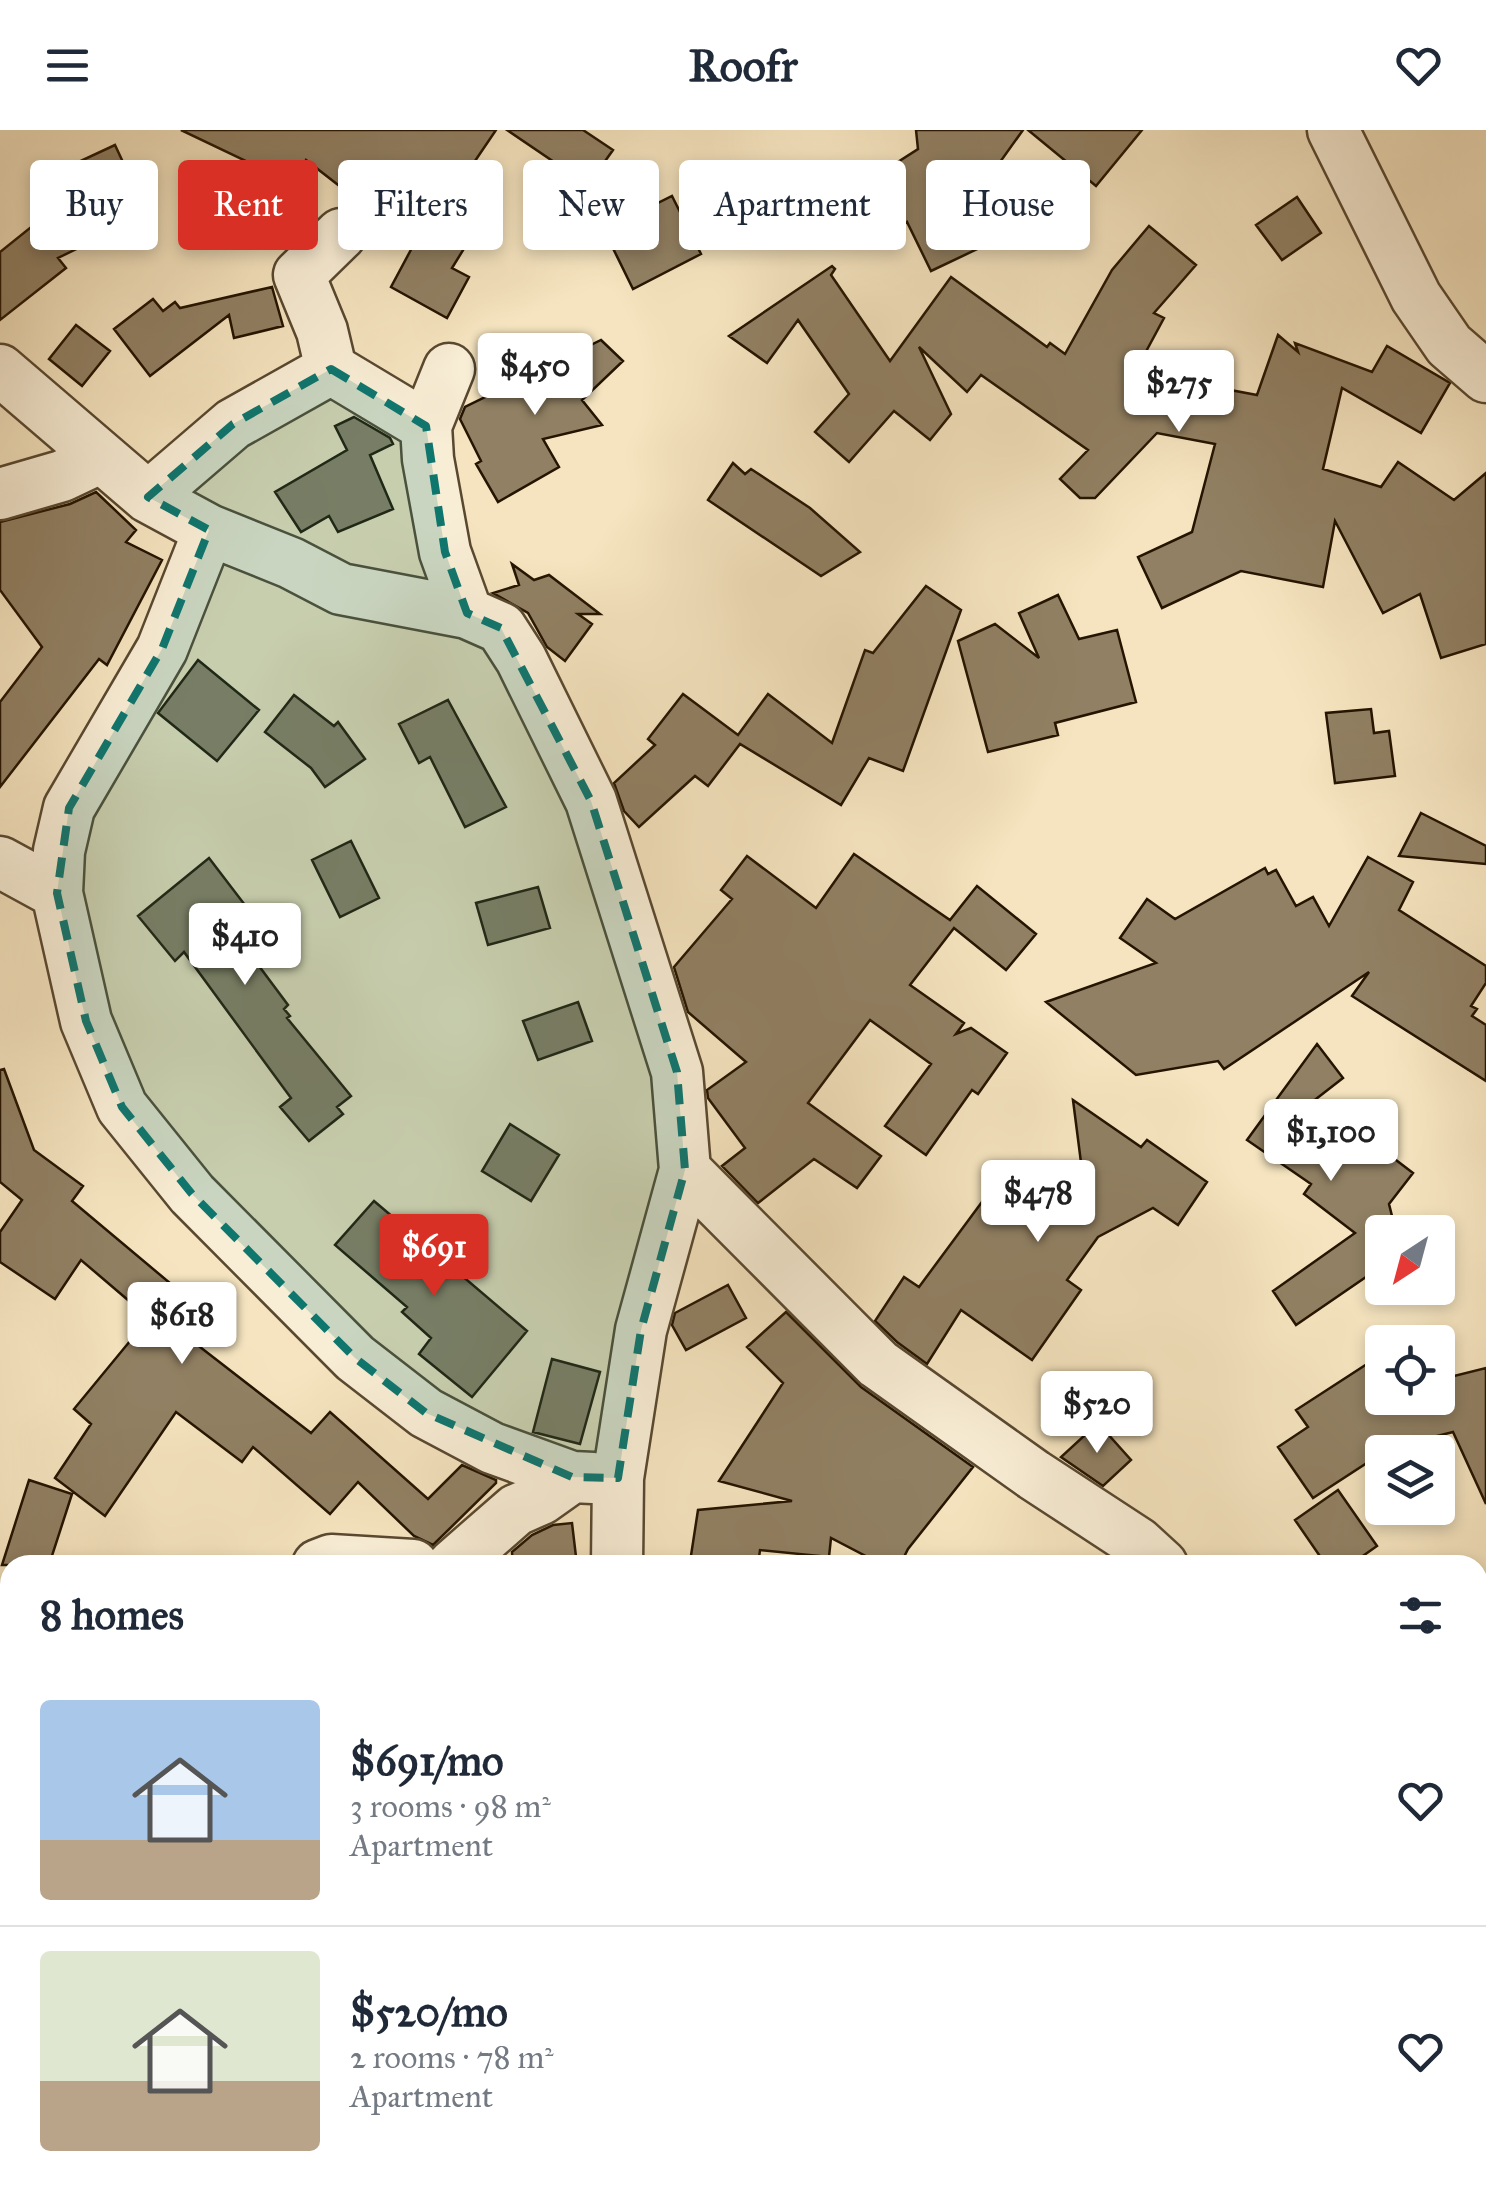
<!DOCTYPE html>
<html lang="en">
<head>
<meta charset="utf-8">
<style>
  :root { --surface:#fff; --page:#f2f2f3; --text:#1f2937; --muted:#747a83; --line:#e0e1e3; --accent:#d93025 }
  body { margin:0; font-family:"IM FELL Great Primer",serif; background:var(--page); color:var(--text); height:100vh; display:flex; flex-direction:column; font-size:38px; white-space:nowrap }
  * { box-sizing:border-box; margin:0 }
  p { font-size:32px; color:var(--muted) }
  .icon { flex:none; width:55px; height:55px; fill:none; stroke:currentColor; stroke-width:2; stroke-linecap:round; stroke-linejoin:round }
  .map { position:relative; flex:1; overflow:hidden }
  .panel { position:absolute; left:0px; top:1425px; width:1488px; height:642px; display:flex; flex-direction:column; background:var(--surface); border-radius:30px 30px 0 0; box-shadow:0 5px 15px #0003 }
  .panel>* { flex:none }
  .hud { position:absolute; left:30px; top:30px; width:1428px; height:90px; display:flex; gap:20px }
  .needle { width:65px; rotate:216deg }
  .tools { position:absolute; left:1365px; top:1085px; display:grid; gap:20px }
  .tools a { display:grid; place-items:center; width:90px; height:90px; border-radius:10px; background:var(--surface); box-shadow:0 5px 15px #0003; font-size:50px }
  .price { position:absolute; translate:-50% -85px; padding:0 22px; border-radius:10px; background:#fff; color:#222; font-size:32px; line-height:65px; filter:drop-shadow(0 2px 5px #0008) }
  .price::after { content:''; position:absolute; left:50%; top:60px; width:30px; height:22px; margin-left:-15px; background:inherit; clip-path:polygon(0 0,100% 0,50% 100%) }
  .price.active { background:var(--accent); color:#fff }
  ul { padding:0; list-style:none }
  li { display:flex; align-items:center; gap:30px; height:250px; padding:0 40px }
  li+li { border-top:2px solid var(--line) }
  li span { display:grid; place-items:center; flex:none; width:280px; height:200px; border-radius:10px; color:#555 }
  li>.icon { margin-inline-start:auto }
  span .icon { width:120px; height:120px; fill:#fffc; stroke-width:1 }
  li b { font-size:42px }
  h2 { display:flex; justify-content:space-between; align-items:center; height:120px; padding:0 40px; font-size:42px }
  .pill { padding:0 35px; border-radius:10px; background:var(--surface); box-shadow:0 5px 15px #0003; font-size:35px; line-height:90px }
  .pill.active { background:var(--accent); color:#fff }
  header { display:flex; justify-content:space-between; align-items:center; height:130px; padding:0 40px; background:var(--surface); font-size:45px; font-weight:700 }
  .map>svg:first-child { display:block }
  .building { fill:#918063; stroke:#251400; stroke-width:2.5 }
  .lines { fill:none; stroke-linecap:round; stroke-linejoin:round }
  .minor-casing { stroke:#594830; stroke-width:55 }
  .minor { stroke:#f8edd5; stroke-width:50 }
  .marked { fill:#0f766e; fill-opacity:0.2; stroke:#0f766e; stroke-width:8; stroke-dasharray:20 12; stroke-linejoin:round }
</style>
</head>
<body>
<header><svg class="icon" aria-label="menu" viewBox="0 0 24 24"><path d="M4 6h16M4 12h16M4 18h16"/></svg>Roofr<svg class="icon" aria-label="heart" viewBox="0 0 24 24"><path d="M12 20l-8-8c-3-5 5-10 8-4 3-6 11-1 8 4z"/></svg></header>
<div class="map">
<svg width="1486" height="2066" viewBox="0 0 1486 2066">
  <rect width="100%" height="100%" fill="#f5e4bf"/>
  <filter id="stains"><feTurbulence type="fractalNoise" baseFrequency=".002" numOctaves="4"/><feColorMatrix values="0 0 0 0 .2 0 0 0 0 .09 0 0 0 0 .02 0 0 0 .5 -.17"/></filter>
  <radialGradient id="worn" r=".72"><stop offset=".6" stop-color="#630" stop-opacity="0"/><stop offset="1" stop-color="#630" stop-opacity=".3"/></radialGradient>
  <path class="building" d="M181,0h315l-42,62 32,21 -34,55 17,9 -22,41 -56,-31 23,-43 -108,-84 -12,24z
    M507,0h76l30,20 -25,35z
    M916,0h107l-38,53 26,50 -80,38 -24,-49 -19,14 -34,-46 64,-41z
    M1028,0h114l-46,56z
    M115,15l20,43 -35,16 13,27 -55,27 8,10 -66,52v-68l60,-48 -14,-27z
    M672,66l29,58 -68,35 -29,-59z
    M1297,67l24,36 -39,27 -26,-35z
    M1149,96l47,39 -42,48 10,5 -29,54 122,23 21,-60 20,17 -3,-9 77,29 15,-26 63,37 -29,50 -79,-45 -19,81 58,18 17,-25 56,38 32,-27v171l-45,14 -21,-64 -37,19 -48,-92 -12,66 -82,-16 -79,37 -24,-51 54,-25 23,-88 -58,-11 -62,65h-15l-20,-19 28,-29 -107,-75 -14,17 -48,-45 32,67 -21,26 -36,-29 -45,51 -34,-30 34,-38 -51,-74 -31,43 -38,-27 103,-70 3,3 -4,6 59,86 61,-84 96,70 3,-4 15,11 47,-84z
    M272,157l11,39 -49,12 -5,-23 -79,61 -36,-47 39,-30 10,12 12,-9 5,6z
    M76,195l34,26 -28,35 -33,-27z
    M601,210l22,21 -41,39 20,25 -59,14 16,28 -61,35 -22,-38 5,-3 -21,-42 5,-12z
    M354,287l36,21 3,6 -23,11 23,54 -55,23 -9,-16 -28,16 -26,-40 72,-42 -12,-24z
    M733,333l12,11 6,-5 59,39 50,44 -39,24 -113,-76z
    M96,362l40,38 -10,12 36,18 -55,105 -8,-6 -99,128v-85l42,-55 -42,-57v-68l70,-18z
    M512,434l22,16 15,-5 51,39h-22l14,10 -27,37 -18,-14 -19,-34 -35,-20 26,-8z
    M926,456l35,24 -58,161 -34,-13 -28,47 -101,-61 -32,42 -13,-10 -56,51 -15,-16 -10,-28 41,-38 -7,-6 35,-45 55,41 30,-41 64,49 33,-93 8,3z
    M1058,465l21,44 38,-9 19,72 -81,21 3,12 -70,17 -30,-111 37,-17 44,34 -20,-45z
    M198,530l61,50 -42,51 -59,-48z
    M294,565l40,31 4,-4 27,37 -40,28 -14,-19 -46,-36z
    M448,570l58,107 -41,20 -35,-70 -11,6 -20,-39z
    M1371,579l3,24 15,-2 6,45 -60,7 -9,-70z
    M1421,683l65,33v18l-87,-8z
    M351,711l28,57 -39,19 -28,-57z
    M854,724l96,66 27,-34 59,48 -30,36 -52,-42 -44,57 54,38 -8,11 15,-6 36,25 -29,41 -6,-4 -46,65 -41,-29 46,-62 -61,-44 -62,83 73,53 -24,32 -43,-29 -56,44 -36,-37 23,-18 -37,-50 -1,-8 39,-28 -58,-50 -14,-45 58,-68 -11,-9 26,-34 69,52z
    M1368,727l45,25 -14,28 87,56v17l-15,23 6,3 -5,7 14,9v56l-134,-85 17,-24 -145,97 -6,-8 -82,14 -90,-73 110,-39 -36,-25 27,-39 28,20 90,-51 3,6 8,-4 20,36 17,-9 16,29z
    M209,728l68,89 -21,15 32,43 -4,4 6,7 -3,2 64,78 -14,11 6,7 -34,27 -29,-34 11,-9 -107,-146 -9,9 -37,-45z
    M538,757l12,41 -62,17 -12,-42z
    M578,872l14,39 -54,19 -15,-39z
    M1317,914l26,34 -27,21 97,74 -24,31 7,28h-14v34l-86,59 -23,-34 82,-58 -51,-39 7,-10 -64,-44z
    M4,939l30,81 49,36 -11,15 136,114 -17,25 120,93 19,-21 98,87 34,-34 34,15v3l-63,62 -19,-9 -56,-54 -28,32 -77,-67 -11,15 -66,-50 -71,104 -50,-38 36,-54 -17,-15 75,-91 -68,-58 -26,39 -55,-37v-30l22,-32 -22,-18v-112z
    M1073,970l68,47 6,-7 60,42 -29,43 -25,-17 -55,29 -31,43 14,10 -49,70 -71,-50 -34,54 -30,-22 -22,-21 29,-44 15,10 74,-100 29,22 61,-31z
    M510,994l49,31 -28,46 -49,-30z
    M374,1071l153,130 -55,66 -53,-43 12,-16 -29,-26 5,-5 -72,-62z
    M728,1155l18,33 -60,32 -14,-25 3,-12z
    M786,1182l75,75 112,80 -65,82 -8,16h-17l-52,-27 -2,19 -69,-7 -2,15 -68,-3 8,-52 94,-9 -73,-20 64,-98 -36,-36z
    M552,1229l48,13 -20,72 -47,-12z
    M1367,1234l15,26v8h56v-18l48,-12v136l-33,-72 -63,16 -77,50 -35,-51 30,-20 -12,-17z
    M1098,1293l33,37 -28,26 -42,-29z
    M29,1350l43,14 -23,71h-47z
    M1338,1360l39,56 -27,19h-24l-31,-45z
    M572,1393l5,42h-64l-1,-13 20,-17 21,-10z"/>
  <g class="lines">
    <g class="minor-casing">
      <path id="minor" d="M1333,0l83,167 33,48 37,32
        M331,239l95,57
        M449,239l-23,57 2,33 17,93 22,61
        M0,240l148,127 61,33 82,33 50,26 126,24 34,15 20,31 70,142 86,271 8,98 193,194 156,111 104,68 24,22
        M0,364l62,-18 38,-18
        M148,367l85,-73 98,-55 -9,-38 -23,-56 42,-41
        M209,400l-47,119 -93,159 -10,43 -2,42 29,128 36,86 70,87 163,164 71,55 66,35 80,29
        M0,732l57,31
        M318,1435l13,-5 82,5
        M453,1435l63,-55 25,-11 31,-22 21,1
        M617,1435l1,-87 23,-148 44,-160
        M0,1508l10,12
        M0,1561l10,-4
        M1478,1720l8,2
        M744,2058l3,8
        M0,2063l7,3"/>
    </g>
    <use href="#minor" class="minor"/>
  </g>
  <path class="marked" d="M331,239l95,57 19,126 22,61 34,15 90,173 86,271 8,98 -44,160 -23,148 -46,-1 -146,-64 -71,-55 -163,-164 -70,-87 -36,-86 -29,-128 12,-85 93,-159 47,-119 -61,-33 85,-73z"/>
  <rect width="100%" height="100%" filter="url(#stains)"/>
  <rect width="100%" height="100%" fill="url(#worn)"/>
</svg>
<div class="tools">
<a><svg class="needle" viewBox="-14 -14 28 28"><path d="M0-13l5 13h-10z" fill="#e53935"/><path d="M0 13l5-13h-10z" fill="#747a83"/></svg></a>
<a><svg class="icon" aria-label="locate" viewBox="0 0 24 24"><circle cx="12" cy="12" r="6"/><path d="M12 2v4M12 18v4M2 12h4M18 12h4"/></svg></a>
<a><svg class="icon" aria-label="layers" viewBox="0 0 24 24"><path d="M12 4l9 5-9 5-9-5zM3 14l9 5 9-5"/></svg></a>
</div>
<b class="price" style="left:535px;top:288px">$450</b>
<b class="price" style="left:1179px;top:305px">$275</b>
<b class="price" style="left:245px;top:858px">$410</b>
<b class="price" style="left:1331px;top:1054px">$1,100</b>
<b class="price" style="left:1038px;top:1115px">$478</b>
<b class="price active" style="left:434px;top:1169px">$691</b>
<b class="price" style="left:182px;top:1237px">$618</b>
<b class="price" style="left:1097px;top:1326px">$520</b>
<div class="hud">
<a class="pill">Buy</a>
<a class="pill active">Rent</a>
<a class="pill">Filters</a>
<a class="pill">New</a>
<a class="pill">Apartment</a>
<a class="pill">House</a>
</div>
<section class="panel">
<h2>8 homes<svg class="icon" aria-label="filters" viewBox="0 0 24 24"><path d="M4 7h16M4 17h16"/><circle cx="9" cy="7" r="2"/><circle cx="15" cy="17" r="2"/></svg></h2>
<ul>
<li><span style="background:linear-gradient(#a9c7e8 70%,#b9a48a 0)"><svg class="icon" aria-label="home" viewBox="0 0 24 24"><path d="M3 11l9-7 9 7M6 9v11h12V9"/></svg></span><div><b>$691/mo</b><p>3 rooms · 98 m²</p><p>Apartment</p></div><svg class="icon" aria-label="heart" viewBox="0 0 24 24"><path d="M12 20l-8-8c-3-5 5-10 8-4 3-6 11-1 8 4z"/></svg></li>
<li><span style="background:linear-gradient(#dfe7d0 65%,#b9a48a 0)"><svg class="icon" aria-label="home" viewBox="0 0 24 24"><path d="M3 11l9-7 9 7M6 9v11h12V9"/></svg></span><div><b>$520/mo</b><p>2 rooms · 78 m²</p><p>Apartment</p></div><svg class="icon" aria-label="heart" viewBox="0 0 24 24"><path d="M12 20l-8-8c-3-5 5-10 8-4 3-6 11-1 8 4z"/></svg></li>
</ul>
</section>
</div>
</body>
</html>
